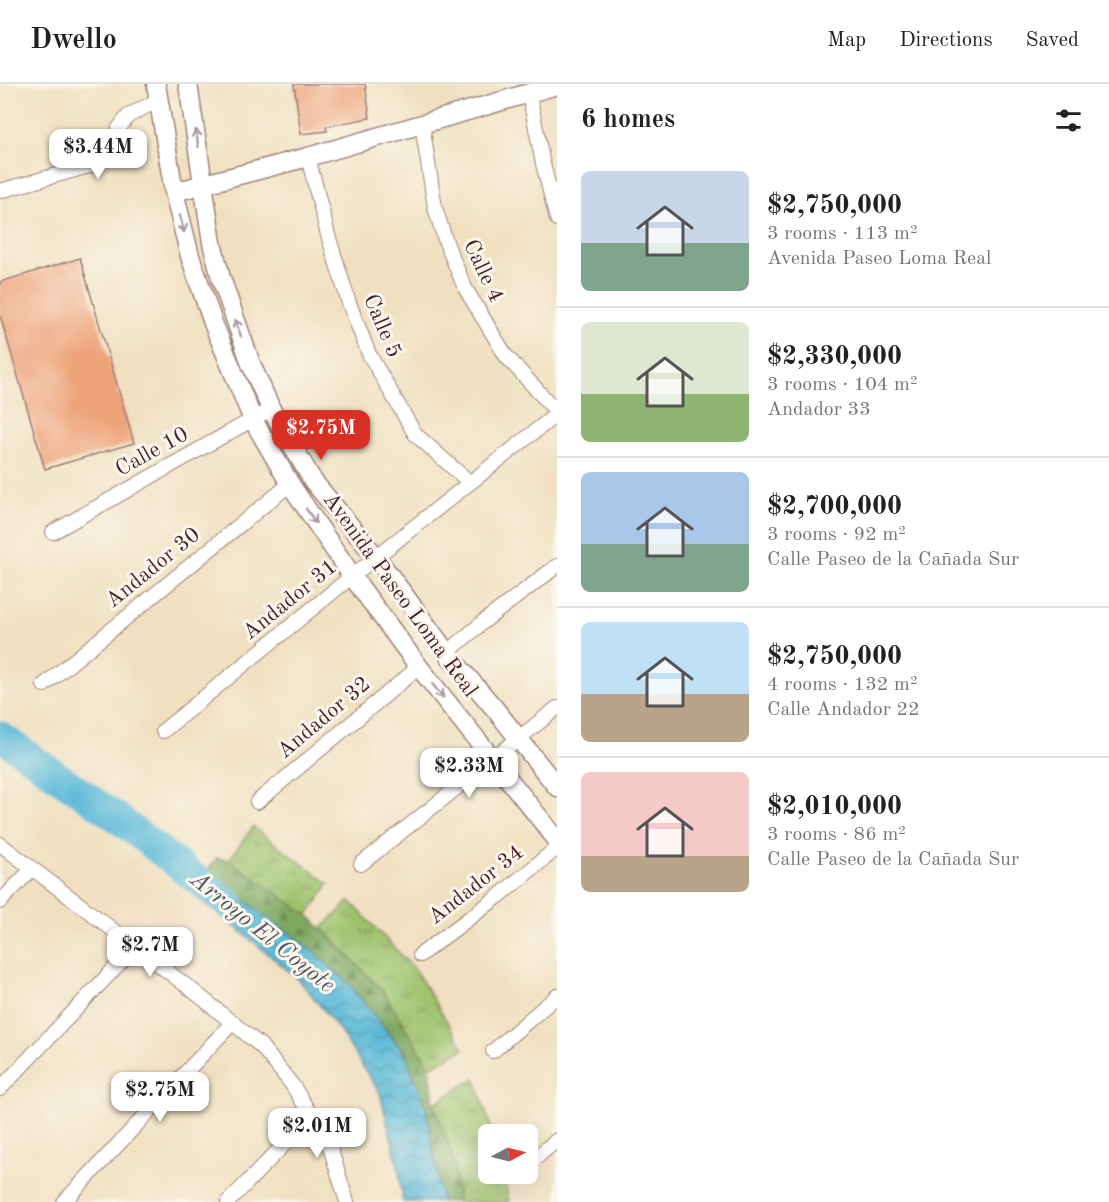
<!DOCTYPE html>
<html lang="en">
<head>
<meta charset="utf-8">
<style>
  :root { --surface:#fff; --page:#f6f6f6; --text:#202124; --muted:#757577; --line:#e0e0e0; --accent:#d93025 }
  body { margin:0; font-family:"Old Standard TT",serif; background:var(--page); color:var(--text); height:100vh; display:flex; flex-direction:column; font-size:22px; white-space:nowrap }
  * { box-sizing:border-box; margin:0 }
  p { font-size:20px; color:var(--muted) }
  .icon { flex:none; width:33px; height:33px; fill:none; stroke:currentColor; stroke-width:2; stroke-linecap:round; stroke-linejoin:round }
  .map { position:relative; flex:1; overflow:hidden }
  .drawer { display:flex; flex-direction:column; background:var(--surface); width:552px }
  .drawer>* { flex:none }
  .needle { width:39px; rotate:83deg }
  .fabs { position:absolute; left:478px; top:1040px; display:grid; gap:12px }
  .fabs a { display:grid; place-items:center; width:60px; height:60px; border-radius:9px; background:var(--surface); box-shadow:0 6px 24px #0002; font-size:30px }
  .price { position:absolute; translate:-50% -51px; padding:0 14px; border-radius:12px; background:#fff; color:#222; font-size:20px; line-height:39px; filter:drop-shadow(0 2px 3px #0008) }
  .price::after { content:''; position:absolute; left:50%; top:36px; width:18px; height:14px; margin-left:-9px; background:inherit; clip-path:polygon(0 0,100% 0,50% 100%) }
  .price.active { background:var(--accent); color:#fff }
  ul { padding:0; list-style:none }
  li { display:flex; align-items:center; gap:18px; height:150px; padding:0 24px }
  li+li { border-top:2px solid var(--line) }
  li span { display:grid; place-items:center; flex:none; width:168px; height:120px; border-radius:9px; color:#555 }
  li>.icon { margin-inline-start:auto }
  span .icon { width:72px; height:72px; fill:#fffc; stroke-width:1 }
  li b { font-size:26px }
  h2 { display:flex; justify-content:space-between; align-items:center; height:72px; padding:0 24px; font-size:26px }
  header { display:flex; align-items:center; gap:36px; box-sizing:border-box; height:84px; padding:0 30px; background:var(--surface); border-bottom:2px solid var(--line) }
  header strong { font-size:28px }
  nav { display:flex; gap:33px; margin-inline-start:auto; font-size:21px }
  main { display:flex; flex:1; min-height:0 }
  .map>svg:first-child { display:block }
  .forest { fill:url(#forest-firs); stroke:#646446; stroke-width:1.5 }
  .park { fill:url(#park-tufts); stroke:#74704c; stroke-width:1.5 }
  .water { fill:url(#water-waves); stroke:#526c82; stroke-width:1.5 }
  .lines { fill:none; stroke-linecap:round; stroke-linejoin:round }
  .river { stroke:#5ab9d8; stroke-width:30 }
  .building { fill:#eea379 }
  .street-casing { stroke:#9d8076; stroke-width:16 }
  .secondary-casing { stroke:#9d8076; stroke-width:21 }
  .street { stroke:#fff; stroke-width:14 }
  .secondary { stroke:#fff; stroke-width:18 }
  .oneway { stroke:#ae9aa0 }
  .labels { text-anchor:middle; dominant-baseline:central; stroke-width:6; stroke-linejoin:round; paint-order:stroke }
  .street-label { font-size:22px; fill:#4a1f2b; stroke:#fbf7ec }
  .water-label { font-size:24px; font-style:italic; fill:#505568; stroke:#fbf7ec }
</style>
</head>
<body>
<header>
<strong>Dwello</strong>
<nav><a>Map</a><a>Directions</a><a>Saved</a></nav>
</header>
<main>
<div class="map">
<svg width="557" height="1118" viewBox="0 0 557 1118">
  <defs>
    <pattern id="forest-firs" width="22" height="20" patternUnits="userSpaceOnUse" patternTransform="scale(1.5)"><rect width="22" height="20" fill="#7ea860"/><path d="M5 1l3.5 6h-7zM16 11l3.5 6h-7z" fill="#69884f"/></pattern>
    <pattern id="park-tufts" width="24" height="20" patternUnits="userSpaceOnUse" patternTransform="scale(1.5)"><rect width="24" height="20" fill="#9dc26c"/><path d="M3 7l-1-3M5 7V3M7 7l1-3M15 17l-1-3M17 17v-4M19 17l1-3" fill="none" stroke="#829d59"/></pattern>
    <pattern id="water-waves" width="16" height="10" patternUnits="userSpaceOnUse" patternTransform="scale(1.5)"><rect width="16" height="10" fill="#5ab9d8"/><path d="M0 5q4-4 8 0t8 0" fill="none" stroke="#4c96af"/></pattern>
  </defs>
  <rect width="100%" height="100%" fill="#fbf7ec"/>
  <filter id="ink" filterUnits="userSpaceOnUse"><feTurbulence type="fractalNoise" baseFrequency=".0167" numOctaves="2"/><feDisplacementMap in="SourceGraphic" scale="12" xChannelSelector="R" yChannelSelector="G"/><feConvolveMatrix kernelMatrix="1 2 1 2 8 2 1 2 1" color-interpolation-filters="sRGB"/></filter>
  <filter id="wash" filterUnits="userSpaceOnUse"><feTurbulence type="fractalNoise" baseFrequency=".008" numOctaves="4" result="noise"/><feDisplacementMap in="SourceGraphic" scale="24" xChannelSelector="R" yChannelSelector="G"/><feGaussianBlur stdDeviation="1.35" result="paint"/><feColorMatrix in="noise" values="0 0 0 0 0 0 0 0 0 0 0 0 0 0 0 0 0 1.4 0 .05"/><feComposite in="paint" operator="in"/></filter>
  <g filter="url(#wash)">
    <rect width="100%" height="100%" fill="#f0e0c0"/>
    <path class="forest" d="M216,774l13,2 79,55 74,75 48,77 4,37 21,59 3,39h-16l-16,-95 -20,-52 -56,-70 -143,-113z"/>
    <path class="park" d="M253,743l76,57 -21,31 -79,-55z
      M350,817l65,69 49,79 -34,18 -48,-77 -60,-62z
      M475,994l18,56h-4v39h15l5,29h-51l-3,-39 -21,-59z"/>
    <path class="water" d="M203,786l108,79 39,36 56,70 20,52 16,95h-39l-5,-37 -18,-72 -44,-68 -36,-44 -52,-44 -60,-47z"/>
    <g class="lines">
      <path class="river" d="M0,652l116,81 114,88"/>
    </g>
    <g id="blocks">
      <path class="building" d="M294,0h71l5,34 -44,8 1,5 -26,3z
        M80,174l54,185 -89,26 -45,-154v-33z"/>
    </g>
  </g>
  <g filter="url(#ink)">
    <use href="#blocks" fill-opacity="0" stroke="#9d8076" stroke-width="1.5"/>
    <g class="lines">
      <g class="street-casing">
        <path id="street" d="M529,9l14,71 14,55
          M422,40l13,84 12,37 18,43 41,68 51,56
          M308,73l20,78 21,68 20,51 46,80 54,48
          M0,107l96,-27 9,-6 9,-13 5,-17 9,-12 30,-16
          M53,448l218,-123
          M447,569l36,-31 74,-56
          M44,601l246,-201
          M163,647l189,-155 205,-162
          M257,718l162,-135
          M0,760l196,149 65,53 32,40 37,61 17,55
          M361,780l196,-156
          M0,818l32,-33
          M420,871l79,-59 58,-48
          M493,967l64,-55
          M0,1005l135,-142
          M533,1076l24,-20
          M64,1118l169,-180
          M228,1118l84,-86"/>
      </g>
      <g class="secondary-casing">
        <path id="secondary" d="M156,0l18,108 16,64 23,67 40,97 37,64 62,92 67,91 138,173
          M188,0l24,159 9,35 30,86 20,45 42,72 63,76 71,96 48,56 62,78
          M174,108l134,-35 249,-72"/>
      </g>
      <use href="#street" class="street"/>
      <use href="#secondary" class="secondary"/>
    </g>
    <defs><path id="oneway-shaft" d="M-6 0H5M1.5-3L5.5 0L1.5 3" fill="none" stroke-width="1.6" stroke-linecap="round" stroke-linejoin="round" transform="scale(1.5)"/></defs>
    <g class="oneway">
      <use href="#oneway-shaft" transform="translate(197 54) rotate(-99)"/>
      <use href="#oneway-shaft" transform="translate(182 140) rotate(76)"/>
      <use href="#oneway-shaft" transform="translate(238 244) rotate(-110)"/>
      <use href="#oneway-shaft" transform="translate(311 432) rotate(56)"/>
      <use href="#oneway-shaft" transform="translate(438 607) rotate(51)"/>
    </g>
  </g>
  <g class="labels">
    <g class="street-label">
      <text transform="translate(483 187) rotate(65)">Calle 4</text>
      <text transform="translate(382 242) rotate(67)">Calle 5</text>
      <text transform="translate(152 368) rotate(-29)">Calle 10</text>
      <text transform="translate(153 484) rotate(-39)">Andador 30</text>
      <text transform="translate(400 511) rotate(54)">Avenida Paseo Loma Real</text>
      <text transform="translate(290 516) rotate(-39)">Andador 31</text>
      <text transform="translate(324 634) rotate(-40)">Andador 32</text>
      <text transform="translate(476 801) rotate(-38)">Andador 34</text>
    </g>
    <g class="water-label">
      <text transform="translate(262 849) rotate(39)">Arroyo El Coyote</text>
    </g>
  </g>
</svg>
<div class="fabs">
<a><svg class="needle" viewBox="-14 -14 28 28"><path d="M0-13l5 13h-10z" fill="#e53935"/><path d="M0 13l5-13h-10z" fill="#757577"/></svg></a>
</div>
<b class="price" style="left:98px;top:96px">$3.44M</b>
<b class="price active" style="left:321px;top:377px">$2.75M</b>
<b class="price" style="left:469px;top:715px">$2.33M</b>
<b class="price" style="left:150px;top:894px">$2.7M</b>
<b class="price" style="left:160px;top:1039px">$2.75M</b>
<b class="price" style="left:317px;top:1075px">$2.01M</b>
</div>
<section class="drawer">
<h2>6 homes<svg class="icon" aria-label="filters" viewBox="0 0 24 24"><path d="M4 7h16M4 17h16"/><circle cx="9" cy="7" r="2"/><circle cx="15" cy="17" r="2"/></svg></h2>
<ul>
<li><span style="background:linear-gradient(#c9d6e8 60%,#7fa58c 0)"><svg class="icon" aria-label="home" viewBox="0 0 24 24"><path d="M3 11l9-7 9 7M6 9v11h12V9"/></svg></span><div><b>$2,750,000</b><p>3 rooms · 113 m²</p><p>Avenida Paseo Loma Real</p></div></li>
<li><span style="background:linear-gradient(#dfe7d0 60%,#8fb573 0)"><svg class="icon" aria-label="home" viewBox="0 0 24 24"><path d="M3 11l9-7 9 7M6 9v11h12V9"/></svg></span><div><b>$2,330,000</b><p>3 rooms · 104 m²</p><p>Andador 33</p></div></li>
<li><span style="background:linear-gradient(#a9c7e8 60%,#7fa58c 0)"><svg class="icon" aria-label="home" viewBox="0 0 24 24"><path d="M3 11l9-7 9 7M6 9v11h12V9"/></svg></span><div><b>$2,700,000</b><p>3 rooms · 92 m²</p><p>Calle Paseo de la Cañada Sur</p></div></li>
<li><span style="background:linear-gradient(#bfe0f5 60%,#b9a48a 0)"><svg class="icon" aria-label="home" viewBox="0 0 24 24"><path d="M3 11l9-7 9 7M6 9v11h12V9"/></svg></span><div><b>$2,750,000</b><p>4 rooms · 132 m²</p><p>Calle Andador 22</p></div></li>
<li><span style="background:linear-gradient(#f6c9c9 70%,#b9a48a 0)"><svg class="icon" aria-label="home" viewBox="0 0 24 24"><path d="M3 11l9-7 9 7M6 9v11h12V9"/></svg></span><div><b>$2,010,000</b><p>3 rooms · 86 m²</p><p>Calle Paseo de la Cañada Sur</p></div></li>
</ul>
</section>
</main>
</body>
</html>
